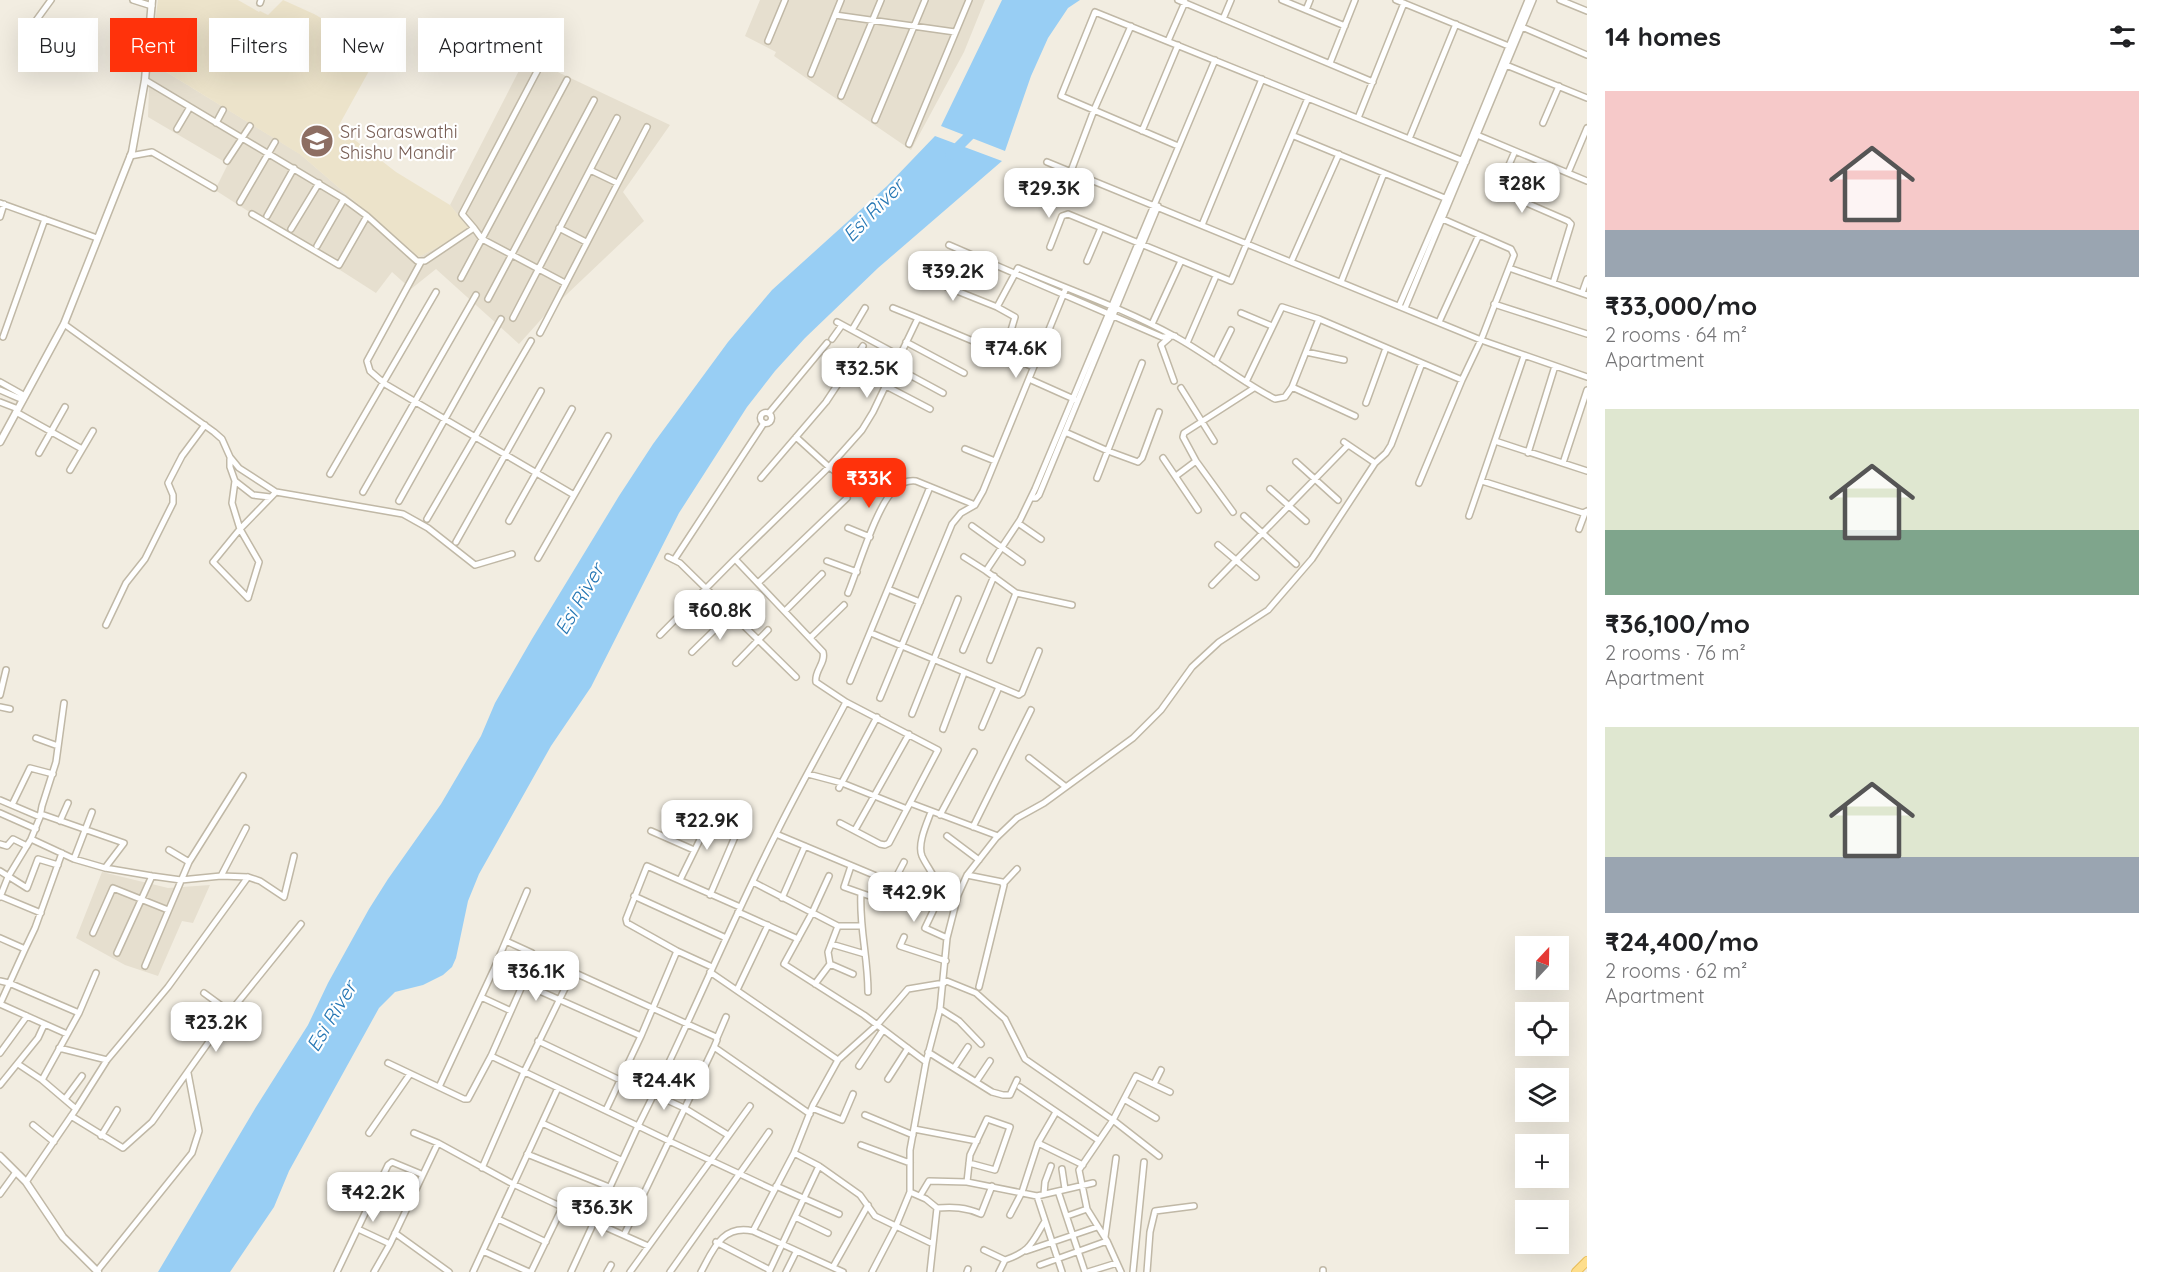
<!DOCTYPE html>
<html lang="en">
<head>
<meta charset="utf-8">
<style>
  :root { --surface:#fff; --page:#f6f6f6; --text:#202124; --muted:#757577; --accent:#ff320b }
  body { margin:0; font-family:Quicksand,sans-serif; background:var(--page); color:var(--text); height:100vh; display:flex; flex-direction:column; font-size:22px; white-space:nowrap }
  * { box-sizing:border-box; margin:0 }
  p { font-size:20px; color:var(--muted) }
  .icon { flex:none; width:33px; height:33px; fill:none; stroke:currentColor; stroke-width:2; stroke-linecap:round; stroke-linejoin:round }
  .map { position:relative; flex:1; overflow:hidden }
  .side { display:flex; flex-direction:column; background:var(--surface); width:570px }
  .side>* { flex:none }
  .banner { position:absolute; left:18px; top:18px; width:570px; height:54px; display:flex; gap:12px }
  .needle { width:39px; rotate:22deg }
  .controls { position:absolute; left:1515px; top:936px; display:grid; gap:12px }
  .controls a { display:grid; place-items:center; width:54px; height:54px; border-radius:0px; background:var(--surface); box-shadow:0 6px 24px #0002; font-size:30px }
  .price { position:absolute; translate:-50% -51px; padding:0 14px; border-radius:12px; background:#fff; color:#222; font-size:20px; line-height:39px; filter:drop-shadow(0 2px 3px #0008) }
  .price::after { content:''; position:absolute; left:50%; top:36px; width:18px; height:14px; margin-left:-9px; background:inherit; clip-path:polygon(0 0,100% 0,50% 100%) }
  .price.active { background:var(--accent); color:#fff }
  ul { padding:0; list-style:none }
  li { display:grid; align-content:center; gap:12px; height:318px; padding:0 18px }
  li span { display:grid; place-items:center; height:186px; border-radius:0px; color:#555 }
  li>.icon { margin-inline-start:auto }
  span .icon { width:108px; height:108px; fill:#fffc; stroke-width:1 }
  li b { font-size:26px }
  h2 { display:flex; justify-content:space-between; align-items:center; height:72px; padding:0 18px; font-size:26px }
  .chip { padding:0 21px; border-radius:0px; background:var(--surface); box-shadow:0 6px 24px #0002; font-size:21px; line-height:54px }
  .chip.active { background:var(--accent); color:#fff }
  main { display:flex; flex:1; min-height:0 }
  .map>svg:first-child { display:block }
  .residential { fill:#e6dfcf }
  .education { fill:#ece3ca }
  .water { fill:#98cef4 }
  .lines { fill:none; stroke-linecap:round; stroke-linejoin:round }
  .river { stroke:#98cef4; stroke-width:10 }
  .minor-casing { stroke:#c0b8a6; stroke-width:8 }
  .tertiary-casing { stroke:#c0b8a6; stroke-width:9 }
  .primary-casing { stroke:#eabf57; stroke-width:10 }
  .minor { stroke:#fff; stroke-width:5 }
  .tertiary { stroke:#fff; stroke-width:6 }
  .primary { stroke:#ffdf8d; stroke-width:8 }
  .labels { text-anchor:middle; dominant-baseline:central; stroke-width:4.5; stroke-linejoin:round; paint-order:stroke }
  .education-label { font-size:18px; fill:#785e54; stroke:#fff; text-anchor:start }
  .water-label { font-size:20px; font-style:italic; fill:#2677b4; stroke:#fff }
</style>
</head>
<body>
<main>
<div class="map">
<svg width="1587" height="1272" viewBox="0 0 1587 1272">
  <rect width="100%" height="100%" fill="#f2ede1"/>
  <path class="residential" d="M760,0h225l-21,52 -53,98 -137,-94 2,-4 -31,-16z
    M526,57l144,68 -47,67 21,29 -98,93 -27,30 -83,-75 -25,20 -19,-17 -16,21 -161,-103 13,-26 -80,-47 2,-55 150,92 119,103 50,-27 -19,-25z
    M102,872l66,16 42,-3 -17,38 -11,-2 -24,55 -33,-11 -49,-27z"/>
  <path class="education" d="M158,0h80l21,12 1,-1 8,4 15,-15 31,14 66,37 -42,76 58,45 54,33 20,25 -51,27 -118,-102 -151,-93z"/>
  <path class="water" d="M1002,0h78l-12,8 -20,30 -17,38 -26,75 -64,-25z
    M935,136l67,25 -124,107 -73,70 -30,33 -28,36 -68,106 -88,174 -40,59 -72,128 -11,27 -12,57 -4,9 -9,8 -20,10 -28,7 -16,16 -90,163 -15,36 -44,65h-72l98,-165 52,-82 20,-42 41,-74 19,-30 53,-75 40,-68 14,-33 37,-64 87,-143 34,-52 75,-102 44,-52 115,-104z"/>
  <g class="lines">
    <path class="river" d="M950,155l27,-27"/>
    <g class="minor-casing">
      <path id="minor" d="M133,0l19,6
        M1178,0l195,82
        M1282,0l63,26
        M1396,0l115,47
        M1560,0l27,11
        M260,3l1,-3
        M1306,10l4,-10
        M835,15l120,17
        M1223,19l8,-19
        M1522,27l65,28
        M27,33l24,-33
        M768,41l17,-41
        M1168,41l17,-39
        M1330,63l25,-63
        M1506,65l81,33
        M811,74l30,-74
        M145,80l199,119 23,17 50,45h8l49,-33 8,11 83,44
        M841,96l40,-96
        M1358,118l46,-115
        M875,120l50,-120
        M216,123l7,-13
        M1543,123l16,-37
        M177,129l13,-22
        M1142,131l36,-86
        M1477,135l110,46
        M1294,136l153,63
        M1409,139l47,-115
        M909,144l60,-144
        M1178,146l-117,-50 34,-84 371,150
        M1515,151l-16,37v3l69,30 3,3 -18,59
        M130,156l22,-4 62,36
        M227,161l23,-35
        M1047,162l434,178 106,37
        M590,170l27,13
        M1071,171l23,-61 37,-84
        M1568,173l19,-45
        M240,202l35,-60
        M0,203l97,35
        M252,214l87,51 28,-49
        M267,216l27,-48
        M0,217l4,-13
        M1202,225l60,-146
        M474,228l-12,-14 80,-152
        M559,228l27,14
        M291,229l28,-46
        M949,245l213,92 13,-1
        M317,246l27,-47
        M1050,247l12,-31 6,-2 163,67 77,-183
        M1087,261l14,-33
        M421,262l-54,99 3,10 15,13 189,111
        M1291,262l48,-108
        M1509,268l78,27
        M917,275l80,32
        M461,278l106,-198
        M1341,282l43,-109
        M1582,293l5,-14
        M488,299l106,-199
        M1494,304l93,30
        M1399,306l63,-145 66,-161
        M893,308l25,10
        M1405,308l128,-308
        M1241,313l31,13
        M513,318l104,-200
        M1319,319l-27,68 63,29
        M837,322l63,34
        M1439,322l40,-87
        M64,324l150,108 8,7 8,18 9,11 37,24 -36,37 19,33 -11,36
        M1152,324l29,-63
        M852,330l13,-22
        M540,333l107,-206
        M3,337l42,-118
        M1169,338l-8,7 13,36
        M832,339l10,-14
        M906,342l58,31
        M1187,343l29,-67
        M1306,352l38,8
        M1215,362l16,-32
        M895,367l48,26
        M1033,367l-29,-13 11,-37 -18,-10 21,-39c52,22 107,41 156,68 35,19 66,45 101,63l10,-2 7,-10
        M1029,379l47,21
        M0,382l25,14
        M1246,382l36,-75 37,12 103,44
        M886,386l44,23
        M1181,388l33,53
        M0,390l23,10
        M0,402l18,7
        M1366,403l20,-55
        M16,412l66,37
        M760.5 418a5.5 5.5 0 1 1 11 0a5.5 5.5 0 1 1-11 0Z
        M769,413l58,-70
        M1065,432l43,19 30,11 4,-4 17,-46
        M796,437l33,30 42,30
        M1495,441l92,30
        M965,449l30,12
        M39,453l26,-46
        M1528,453l27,-87
        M1163,458l35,52
        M230,459v8l5,14 -3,22 8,26 -27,33 35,36
        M1296,462l42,38
        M1375,463l11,-10 5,-8 31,-82 40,17
        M1563,463l24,-73
        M70,470l23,-39
        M330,474l106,-182
        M1176,476l20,-15
        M761,478l65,-76 37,-56
        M1097,478l45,-115
        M235,481l18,14 17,2
        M1482,481l101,32 4,-2
        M1419,483l43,-103 19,-40 33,-85 -3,-6 -73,-32
        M1270,489l36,32
        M276,492l127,22 25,14 47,37 37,-11
        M363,492l113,-197
        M863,492l20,-19
        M1031,498h5l3,-3 119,-289
        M399,501l102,-182
        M1233,512l-37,-51 -13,-24 1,-4 70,-45
        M1244,516l52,48
        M1469,516l55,-160
        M427,519l104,-178
        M509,521l63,-112
        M1018,523l23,16
        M972,526l50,36
        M848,528l22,9
        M1579,529l6,-16
        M456,542l85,-151
        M1218,545l38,32
        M668,557l12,6 116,114
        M964,557l22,14
        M538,558l70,-122
        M735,559l94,-92 33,-37 11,-18 45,-94 86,36
        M674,560l90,-137
        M827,561l30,11
        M758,583l89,-85
        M1212,585l136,-140
        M888,589l32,13
        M848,593c10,-24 29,-89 47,-104 6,-6 13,-9 21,-8l59,24
        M1072,605l-56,-12 -30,-22 34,-51 15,-31 180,-429
        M785,611l37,-37
        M106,625l20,-42 19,-24 28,-56v-8l-5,-12 14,-27 23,-31
        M871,633l148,62 3,-2 17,-42
        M660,635l75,-76 88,93c3,11 -9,19 -7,30l30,20
        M810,638l34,-33
        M963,650l31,-74
        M692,652l55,-54
        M990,660l26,-67
        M736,663l32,-33
        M850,681l80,-194
        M0,695l6,-25
        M880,698l72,-174 9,-11 14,-8 8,-14 83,-203
        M0,707l10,2
        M912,714l46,-115
        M982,727l17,-40
        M943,729l21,-56
        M36,738l22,8
        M1029,758l37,29
        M808,774l34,9 65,26
        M839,788l38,-71
        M0,800l40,17
        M910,803l88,33
        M12,805l18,-37 23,6
        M931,812c-4,11 -14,32 -9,44 4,9 11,17 14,26l22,13
        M0,813l36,16
        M41,814l83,29 -19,25
        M940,815l34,-63
        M60,821l8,-18
        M973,827l58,-117
        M855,830l54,-96
        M651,831l43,19
        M776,834l117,49 11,-21
        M947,836l32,24
        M31,839l43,20 31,9 47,8 29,4 40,-4 27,1 12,4 24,16 10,-41
        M0,844l7,2 6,-7 14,7
        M169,850l20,12
        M74,859l18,-47
        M851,866l-7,21 17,6c-2,34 7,64 7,99
        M0,871l27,17 11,-29 20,6
        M967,875l35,7 2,3 -25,102
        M221,876l25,-48
        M829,876l-17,37 -28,51 80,51 62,47
        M895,879l42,23
        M680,880l34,-69
        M753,882l85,44h23
        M1003,884l14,-15
        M944,888l-19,40 22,10
        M861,893l23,8
        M710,895l27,-63
        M0,896l41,17
        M634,896l92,42
        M0,897l8,-20 23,-38 9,-22 2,-11 14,-44 8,-59
        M782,898l23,-52
        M738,912l60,27
        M838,926l-10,26 2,12 23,10
        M93,933l20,-45 55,22
        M904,937l-4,9 46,15
        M0,938l25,11 -25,55
        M831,944l34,10
        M25,949l10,-21 27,-75
        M117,953l35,-77
        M145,966l44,-104 54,-86
        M712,967l-35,-16 -50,-28 -1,-4 21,-53 93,41
        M710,972l128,88
        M944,980l32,13 29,26 20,40 88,61 46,36
        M0,981l9,2 70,30
        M524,984l117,52
        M815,984l15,-20
        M737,990l31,-65
        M481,997l30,14
        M0,1004l67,30
        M940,1009l19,12 22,23
        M230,1012l71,-88
        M717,1038l9,-21
        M538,1041l82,39
        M59,1048l48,12
        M928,1052l64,40 11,3h7l7,-15
        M0,1053l27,-37
        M491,1056l147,70c49,-96 89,-196 138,-292 22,-45 47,-88 70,-132l92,48 -49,93 -4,2 -5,-1 -40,-21
        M388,1063l76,36h4l23,-43 43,-97 -2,-6 -26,-12
        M18,1064l24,16
        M859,1066l24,-36
        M954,1068l14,-21
        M888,1079l20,-31
        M976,1082l14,-21
        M1154,1084l7,-14
        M0,1085l38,-47 6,-13
        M439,1087l55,-118 33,-78
        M1020,1087l78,53
        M654,1094l30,14 44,27
        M65,1099l17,-23
        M1124,1099l32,19
        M812,1108l30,12 11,-26
        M76,1109l31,-49 61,-73 80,-110
        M606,1110l35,-74 36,-85
        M865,1115l48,20
        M71,1116l52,32 29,-26 78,-110 -26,-19
        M542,1123l79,37
        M33,1125l21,17
        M914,1129l63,12
        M369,1133l41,-59
        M414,1133l24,10 75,41 81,38 44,-96 31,15 45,-94
        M101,1136l16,-26
        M1038,1143l45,22
        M861,1145l49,18
        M794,1153l25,13 41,29 15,21 58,28
        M527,1154l82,33
        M482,1168l42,-96 49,-100 143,65 1,3 -3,7 96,67
        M1062,1169l3,20
        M26,1182l50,-73 -34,-29 37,-67 17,-40
        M967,1182l3,-27 17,-36 23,8 -15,43 -26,-7
        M776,1186l63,28
        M1058,1191l27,81
        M910,1192v-42l16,-88 14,-53 7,-71 11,-43 9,-20 29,-37 21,-20 27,-15 89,-65 28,-28 31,-43 27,-25 49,-32 44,-51 63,-96 -31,-21
        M0,1194l16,-22
        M1044,1194l1,-12 6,-16
        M920,1196l9,-15 38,1 70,14 56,-13
        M1037,1196l25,76
        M937,1208c16,-1 28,-1 44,6l11,-28
        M1010,1215l12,-23 16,-49 18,-31
        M1067,1216l20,-7
        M795,1217l33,16
        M498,1219l48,23
        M358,1229l32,15
        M753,1231l41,-78 19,-48 25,-45 39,-35 31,-36 36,-6
        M395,1233l54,39
        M624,1235l45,-94 105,49
        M1105,1237l11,-79
        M716,1242l54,28
        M984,1250l21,10c26,-9 26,-16 40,-39
        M483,1251l46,21
        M1026,1251l71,-24
        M1040,1265l67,-24
        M833,1267l35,-62
        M97,1271l95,-118 7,-22 -11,-58
        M337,1272l51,-107 4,-3 29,12
        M374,1272l16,-28 48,-101
        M473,1272l85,-184
        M531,1272l31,-64
        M571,1272l23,-50 54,24
        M607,1272l4,-7
        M630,1272l120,-166
        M670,1272l99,-140
        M701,1272c12,-22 21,-48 52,-41l90,41
        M769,1272l50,-106
        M786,1272l10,-20
        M872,1272l24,-46 14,-34 16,7 11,9 -7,64
        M967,1272l1,-3
        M999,1272l6,-12
        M1088,1272l29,-9
        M1121,1272l-14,-31 -20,-32 -8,-39 34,-50 23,-44 34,16
        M1133,1272l11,-110
        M1147,1272l3,-40 5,-21 39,-5
        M1323,1272v-2"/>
    </g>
    <g class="tertiary-casing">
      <path id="tertiary" d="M0,442l64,-118 68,-172 13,-72 7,-80
        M0,1156l26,26 37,55 35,35"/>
    </g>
    <g class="primary-casing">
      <path id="primary" d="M1576,1272l11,-11"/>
    </g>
    <use href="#minor" class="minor"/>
    <use href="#tertiary" class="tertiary"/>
    <use href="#primary" class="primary"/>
  </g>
  <defs>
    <g id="school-disc" transform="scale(1.725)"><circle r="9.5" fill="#8d6e63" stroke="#fff"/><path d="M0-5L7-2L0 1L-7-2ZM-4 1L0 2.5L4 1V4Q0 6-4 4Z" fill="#fff"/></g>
  </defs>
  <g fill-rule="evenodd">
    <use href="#school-disc" x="317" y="141"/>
  </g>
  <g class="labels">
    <g class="education-label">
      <text x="340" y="131">Sri Saraswathi<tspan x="340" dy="21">Shishu Mandir</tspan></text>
    </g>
    <g class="water-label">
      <text transform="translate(873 210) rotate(-46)">Esi River</text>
      <text transform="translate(579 599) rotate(-60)">Esi River</text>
      <text transform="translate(331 1016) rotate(-59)">Esi River</text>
    </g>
  </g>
</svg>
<div class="controls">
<a><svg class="needle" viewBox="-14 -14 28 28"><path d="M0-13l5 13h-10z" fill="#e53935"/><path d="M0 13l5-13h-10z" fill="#757577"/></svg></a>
<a><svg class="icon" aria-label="locate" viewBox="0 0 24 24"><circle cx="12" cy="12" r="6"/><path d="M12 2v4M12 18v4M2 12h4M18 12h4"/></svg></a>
<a><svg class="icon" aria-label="layers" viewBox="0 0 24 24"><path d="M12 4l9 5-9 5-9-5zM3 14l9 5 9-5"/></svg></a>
<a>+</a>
<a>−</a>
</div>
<b class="price" style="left:1522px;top:214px">₹28K</b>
<b class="price" style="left:1049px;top:219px">₹29.3K</b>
<b class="price" style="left:953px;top:302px">₹39.2K</b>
<b class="price" style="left:1016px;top:379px">₹74.6K</b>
<b class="price" style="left:867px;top:399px">₹32.5K</b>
<b class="price active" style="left:869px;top:509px">₹33K</b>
<b class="price" style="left:720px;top:641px">₹60.8K</b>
<b class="price" style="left:707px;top:851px">₹22.9K</b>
<b class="price" style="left:914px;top:923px">₹42.9K</b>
<b class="price" style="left:536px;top:1002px">₹36.1K</b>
<b class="price" style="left:216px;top:1053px">₹23.2K</b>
<b class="price" style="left:664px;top:1111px">₹24.4K</b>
<b class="price" style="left:373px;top:1223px">₹42.2K</b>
<b class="price" style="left:602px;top:1238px">₹36.3K</b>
<div class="banner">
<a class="chip">Buy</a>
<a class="chip active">Rent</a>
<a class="chip">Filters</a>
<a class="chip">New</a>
<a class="chip">Apartment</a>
</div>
</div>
<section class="side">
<h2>14 homes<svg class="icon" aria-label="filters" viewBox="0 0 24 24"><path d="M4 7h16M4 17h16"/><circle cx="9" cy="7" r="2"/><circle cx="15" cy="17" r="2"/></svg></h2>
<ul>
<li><span style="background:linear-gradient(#f6c9c9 75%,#9aa5b1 0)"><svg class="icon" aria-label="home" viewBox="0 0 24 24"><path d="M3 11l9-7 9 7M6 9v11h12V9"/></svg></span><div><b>₹33,000/mo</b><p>2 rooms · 64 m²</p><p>Apartment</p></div></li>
<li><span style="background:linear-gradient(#dfe7d0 65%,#7fa58c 0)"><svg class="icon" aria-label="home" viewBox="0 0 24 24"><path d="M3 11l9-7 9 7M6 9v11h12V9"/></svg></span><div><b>₹36,100/mo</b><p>2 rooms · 76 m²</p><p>Apartment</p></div></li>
<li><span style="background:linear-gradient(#dfe7d0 70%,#9aa5b1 0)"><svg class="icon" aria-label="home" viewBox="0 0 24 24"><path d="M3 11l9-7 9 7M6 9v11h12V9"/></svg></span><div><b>₹24,400/mo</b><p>2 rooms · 62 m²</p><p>Apartment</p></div></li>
</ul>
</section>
</main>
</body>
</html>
